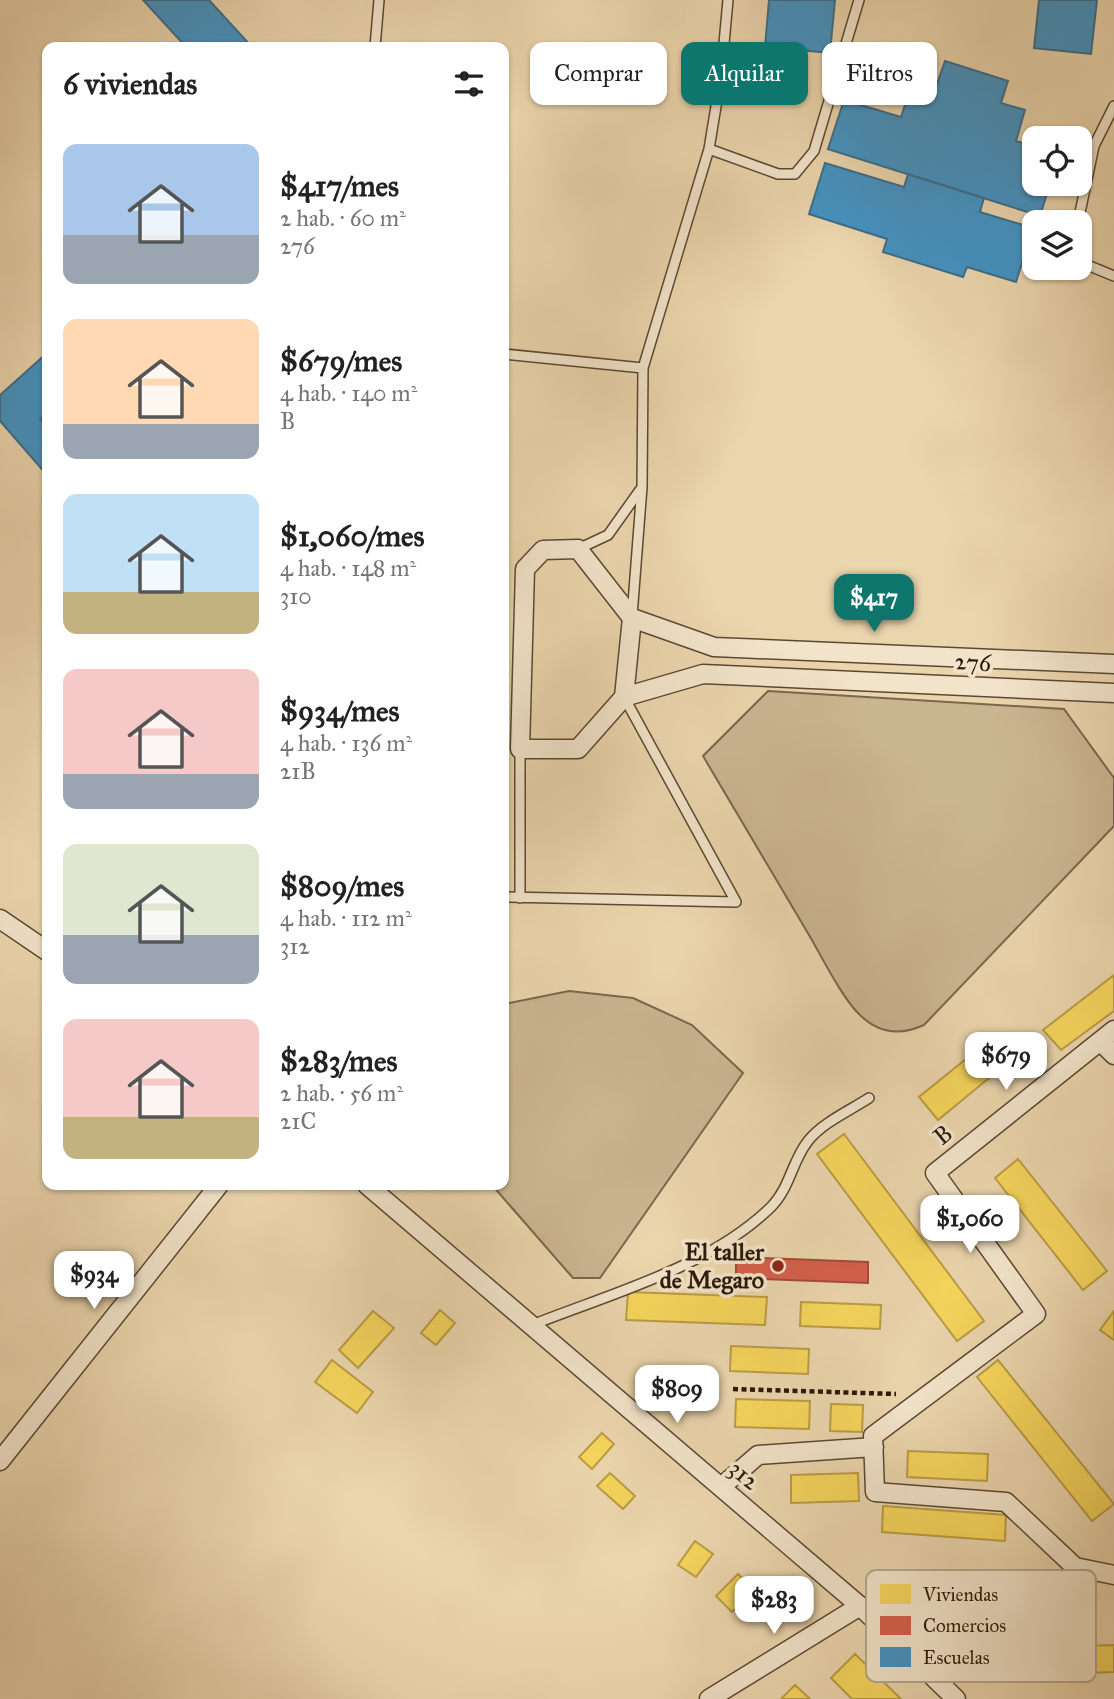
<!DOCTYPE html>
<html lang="es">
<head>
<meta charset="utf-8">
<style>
  :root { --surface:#fff; --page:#f6f6f6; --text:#222; --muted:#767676; --accent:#0f766e }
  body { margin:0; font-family:"IM FELL Great Primer",serif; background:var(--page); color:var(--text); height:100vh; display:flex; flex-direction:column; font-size:26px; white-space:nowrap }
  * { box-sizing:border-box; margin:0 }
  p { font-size:23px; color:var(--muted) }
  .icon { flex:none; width:38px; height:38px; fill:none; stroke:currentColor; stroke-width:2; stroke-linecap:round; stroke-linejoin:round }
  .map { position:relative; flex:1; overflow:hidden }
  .panel { position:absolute; left:42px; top:42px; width:467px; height:1148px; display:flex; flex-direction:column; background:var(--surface); border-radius:14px; box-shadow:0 2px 5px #0004 }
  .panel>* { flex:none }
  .hud { position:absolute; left:530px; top:42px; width:478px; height:63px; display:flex; gap:14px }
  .fabs { position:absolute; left:1022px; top:126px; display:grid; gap:14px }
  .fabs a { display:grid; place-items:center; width:70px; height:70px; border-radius:14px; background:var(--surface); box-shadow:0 2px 5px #0004; font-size:35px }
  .price { position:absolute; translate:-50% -60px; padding:0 16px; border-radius:14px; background:#fff; color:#222; font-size:23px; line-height:46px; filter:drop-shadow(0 2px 4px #0008) }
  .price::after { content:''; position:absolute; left:50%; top:42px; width:21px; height:16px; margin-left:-10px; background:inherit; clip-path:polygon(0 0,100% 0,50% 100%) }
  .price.active { background:var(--accent); color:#fff }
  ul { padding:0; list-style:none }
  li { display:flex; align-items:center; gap:21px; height:175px; padding:0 21px }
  li span { display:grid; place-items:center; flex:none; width:196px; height:140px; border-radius:14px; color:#555 }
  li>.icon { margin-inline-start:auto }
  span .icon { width:84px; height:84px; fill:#fffc; stroke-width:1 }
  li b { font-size:30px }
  h2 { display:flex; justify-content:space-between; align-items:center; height:84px; padding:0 21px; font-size:30px }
  .tag { padding:0 24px; border-radius:14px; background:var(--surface); box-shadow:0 2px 5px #0004; font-size:24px; line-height:63px }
  .tag.active { background:var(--accent); color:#fff }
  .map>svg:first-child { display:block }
  .green { fill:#cab591; stroke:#7a674e; stroke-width:2 }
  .homes { fill:#f6d55c; stroke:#b99d44; stroke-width:2 }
  .shops { fill:#d6604d; stroke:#a34b39; stroke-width:2 }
  .schools { fill:#4393c3; stroke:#3c6e8c; stroke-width:2 }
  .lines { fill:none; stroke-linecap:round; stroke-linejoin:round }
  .lane-casing { stroke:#5b4834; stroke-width:12 }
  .street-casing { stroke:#5b4834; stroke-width:21 }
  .path { stroke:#2b190b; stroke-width:4.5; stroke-dasharray:5 3.5; stroke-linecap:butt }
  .lane { stroke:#f2e4ca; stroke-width:9 }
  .street { stroke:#f2e4ca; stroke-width:18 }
  .poi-dot { fill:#8f2418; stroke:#f2e4ca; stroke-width:2.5 }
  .labels { text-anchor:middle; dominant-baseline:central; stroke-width:7; stroke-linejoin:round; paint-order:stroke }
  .street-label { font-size:24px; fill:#2b190b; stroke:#f2e4ca }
  .poi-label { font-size:24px; font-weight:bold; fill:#2b190b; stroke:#f2e4ca; text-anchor:end }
  .key { fill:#f2e4ca; stroke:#b6a791; stroke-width:2 }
  .key-label { font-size:19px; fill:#2b190b }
</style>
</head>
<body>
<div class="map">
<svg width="1114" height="1699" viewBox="0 0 1114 1699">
  <rect width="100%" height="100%" fill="#ebd5ad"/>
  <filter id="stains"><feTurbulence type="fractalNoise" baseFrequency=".00286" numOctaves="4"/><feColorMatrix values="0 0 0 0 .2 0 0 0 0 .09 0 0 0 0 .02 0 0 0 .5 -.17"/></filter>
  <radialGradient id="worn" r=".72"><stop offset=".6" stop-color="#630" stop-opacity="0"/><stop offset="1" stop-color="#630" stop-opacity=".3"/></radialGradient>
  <path class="green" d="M768,691l296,18 50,69v48l-190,199c-22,10 -44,9 -63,-9 -18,-16 -39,-59 -52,-81 -35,-59 -70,-119 -106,-179z
    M569,991l64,7 59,27 51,48 -143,205h-27l-81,-93h12v-181z"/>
  <path class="homes" d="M1114,975v36l-53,39 -18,-20z
    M992,1038l19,22 -73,60 -19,-23z
    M844,1134l140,187 -27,20 -140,-187z
    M1018,1159l89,112 -24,19 -88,-112z
    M628,1292l139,5 -2,28 -139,-5z
    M801,1302l80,3 -1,24 -80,-3z
    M440,1310l15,13 -19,22 -15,-12z
    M373,1311l21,17 -36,40 -19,-18z
    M1114,1311v29l-14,-10z
    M731,1346l78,3 -1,25 -78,-3z
    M332,1360l41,32 -16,21 -42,-31z
    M998,1360l116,144 -22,17 -115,-144z
    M736,1399l74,2 -1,28 -74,-2z
    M831,1404l32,1 -1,27 -32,-1z
    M602,1433l12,11 -22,25 -13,-12z
    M908,1451l80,3 -1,27 -80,-4z
    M610,1473l25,23 -12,13 -26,-23z
    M858,1473l1,28 -68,2v-28z
    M883,1506l123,9 -1,26 -123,-9z
    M695,1541l18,13 -17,23 -18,-12z
    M738,1574l16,16 -22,22 -16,-16z
    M1114,1645v27l-29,1v-27z
    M855,1654l46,45h-49l-21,-21z
    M795,1685l15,14h-29z"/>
  <path class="shops" d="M736,1257l132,5v21l-132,-5z"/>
  <path class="schools" d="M143,0h66l43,47h-66z
    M769,0h66l-5,53 -65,-6z
    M1039,0h58l-6,54 -57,-6z
    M945,61l63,20 -7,22 24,7 -9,31 18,6v37h16l-10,32 -212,-67 16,-49 57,17 12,-37 23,7z
    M825,163l79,24 4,-13 76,24 -4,14 53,16 -17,54 -49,-15 -4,10 -80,-25 4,-13 -78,-25z
    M47,353v59l-7,7 7,8v48l-47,-54v-26z"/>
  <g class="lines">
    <g class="lane-casing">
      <path id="lane" d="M375,47l4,-47
        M709,149l69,25h17l19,-23 45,-151
        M1078,222l16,-76 20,-40
        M1080,262l34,14
        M504,354l139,14
        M578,549l30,-14 32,-45
        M632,616l10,-129 1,-119 66,-219 12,-73 7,-76
        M520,749v149
        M504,897l232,5 -112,-205
        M532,1325c80,-32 176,-57 239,-118 19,-19 21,-46 37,-66 14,-18 41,-30 61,-43"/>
    </g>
    <g class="street-casing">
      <path id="street" d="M578,549l54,69 -8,79 -46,52h-58l5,-180 18,-19z
        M632,618l82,29 400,17
        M624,697l79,-23 411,19
        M0,919l47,32
        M1114,1030l-179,143 101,141 -163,122 2,56 131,10 69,65 39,8
        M1100,1041l14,14
        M367,1185l493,421 96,93
        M0,1461l219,-276
        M721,1487l37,-32 116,-8
        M709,1699l151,-93"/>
    </g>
    <path class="path" d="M733,1389l163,5"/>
    <use href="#lane" class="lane"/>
    <use href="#street" class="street"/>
  </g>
  <circle class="poi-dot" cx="778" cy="1266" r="7"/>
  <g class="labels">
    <g class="street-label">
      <text transform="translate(973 662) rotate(3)">276</text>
      <text transform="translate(943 1135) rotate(-39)">B</text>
      <text transform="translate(744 1475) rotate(40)">312</text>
    </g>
    <g class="poi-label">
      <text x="764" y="1252">El taller<tspan x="764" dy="28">de Megaro</tspan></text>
    </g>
  </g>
  <rect x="866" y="1570" width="230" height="112" rx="10" class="key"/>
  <rect x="880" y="1584" width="31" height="20" fill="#f6d55c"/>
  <rect x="880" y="1616" width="31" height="19" fill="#d6604d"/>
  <rect x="880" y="1647" width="31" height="20" fill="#4393c3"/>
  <g class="key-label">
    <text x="923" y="1601">Viviendas</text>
    <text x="923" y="1632">Comercios</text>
    <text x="923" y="1664">Escuelas</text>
  </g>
  <rect width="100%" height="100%" filter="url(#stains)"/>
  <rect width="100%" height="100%" fill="url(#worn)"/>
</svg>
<div class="fabs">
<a><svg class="icon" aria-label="locate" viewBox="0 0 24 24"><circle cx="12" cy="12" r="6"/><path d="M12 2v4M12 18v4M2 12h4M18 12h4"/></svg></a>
<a><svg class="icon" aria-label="layers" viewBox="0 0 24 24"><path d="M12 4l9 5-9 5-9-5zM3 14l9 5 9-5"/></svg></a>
</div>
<b class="price active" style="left:874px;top:634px">$417</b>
<b class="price" style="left:1006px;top:1092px">$679</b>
<b class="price" style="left:970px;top:1255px">$1,060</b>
<b class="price" style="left:94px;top:1311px">$934</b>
<b class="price" style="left:677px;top:1425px">$809</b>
<b class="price" style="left:774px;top:1636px">$283</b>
<div class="hud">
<a class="tag">Comprar</a>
<a class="tag active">Alquilar</a>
<a class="tag">Filtros</a>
</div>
<section class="panel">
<h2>6 viviendas<svg class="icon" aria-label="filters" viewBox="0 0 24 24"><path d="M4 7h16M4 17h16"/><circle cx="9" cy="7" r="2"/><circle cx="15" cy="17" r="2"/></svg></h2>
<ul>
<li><span style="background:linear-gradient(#a9c7e8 65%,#9aa5b1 0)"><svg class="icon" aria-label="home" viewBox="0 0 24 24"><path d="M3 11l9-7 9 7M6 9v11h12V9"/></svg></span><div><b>$417/mes</b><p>2 hab. · 60 m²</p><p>276</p></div></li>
<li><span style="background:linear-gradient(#ffd9b3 75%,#9aa5b1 0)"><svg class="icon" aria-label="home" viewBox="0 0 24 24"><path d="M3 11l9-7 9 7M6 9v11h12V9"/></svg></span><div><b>$679/mes</b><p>4 hab. · 140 m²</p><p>B</p></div></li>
<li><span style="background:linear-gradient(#bfe0f5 70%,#c2b280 0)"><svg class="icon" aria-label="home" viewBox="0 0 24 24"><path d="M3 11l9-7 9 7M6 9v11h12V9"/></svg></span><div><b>$1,060/mes</b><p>4 hab. · 148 m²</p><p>310</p></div></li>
<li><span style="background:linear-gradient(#f6c9c9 75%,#9aa5b1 0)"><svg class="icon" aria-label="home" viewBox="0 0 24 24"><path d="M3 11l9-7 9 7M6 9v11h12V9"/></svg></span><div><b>$934/mes</b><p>4 hab. · 136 m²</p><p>21B</p></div></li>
<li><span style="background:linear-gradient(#dfe7d0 65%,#9aa5b1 0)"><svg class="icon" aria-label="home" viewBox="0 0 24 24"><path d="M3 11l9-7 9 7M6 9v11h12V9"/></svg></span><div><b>$809/mes</b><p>4 hab. · 112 m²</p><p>312</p></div></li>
<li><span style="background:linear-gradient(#f6c9c9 70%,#c2b280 0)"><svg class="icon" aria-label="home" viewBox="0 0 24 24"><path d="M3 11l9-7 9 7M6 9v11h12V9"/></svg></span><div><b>$283/mes</b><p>2 hab. · 56 m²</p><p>21C</p></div></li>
</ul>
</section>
</div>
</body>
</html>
